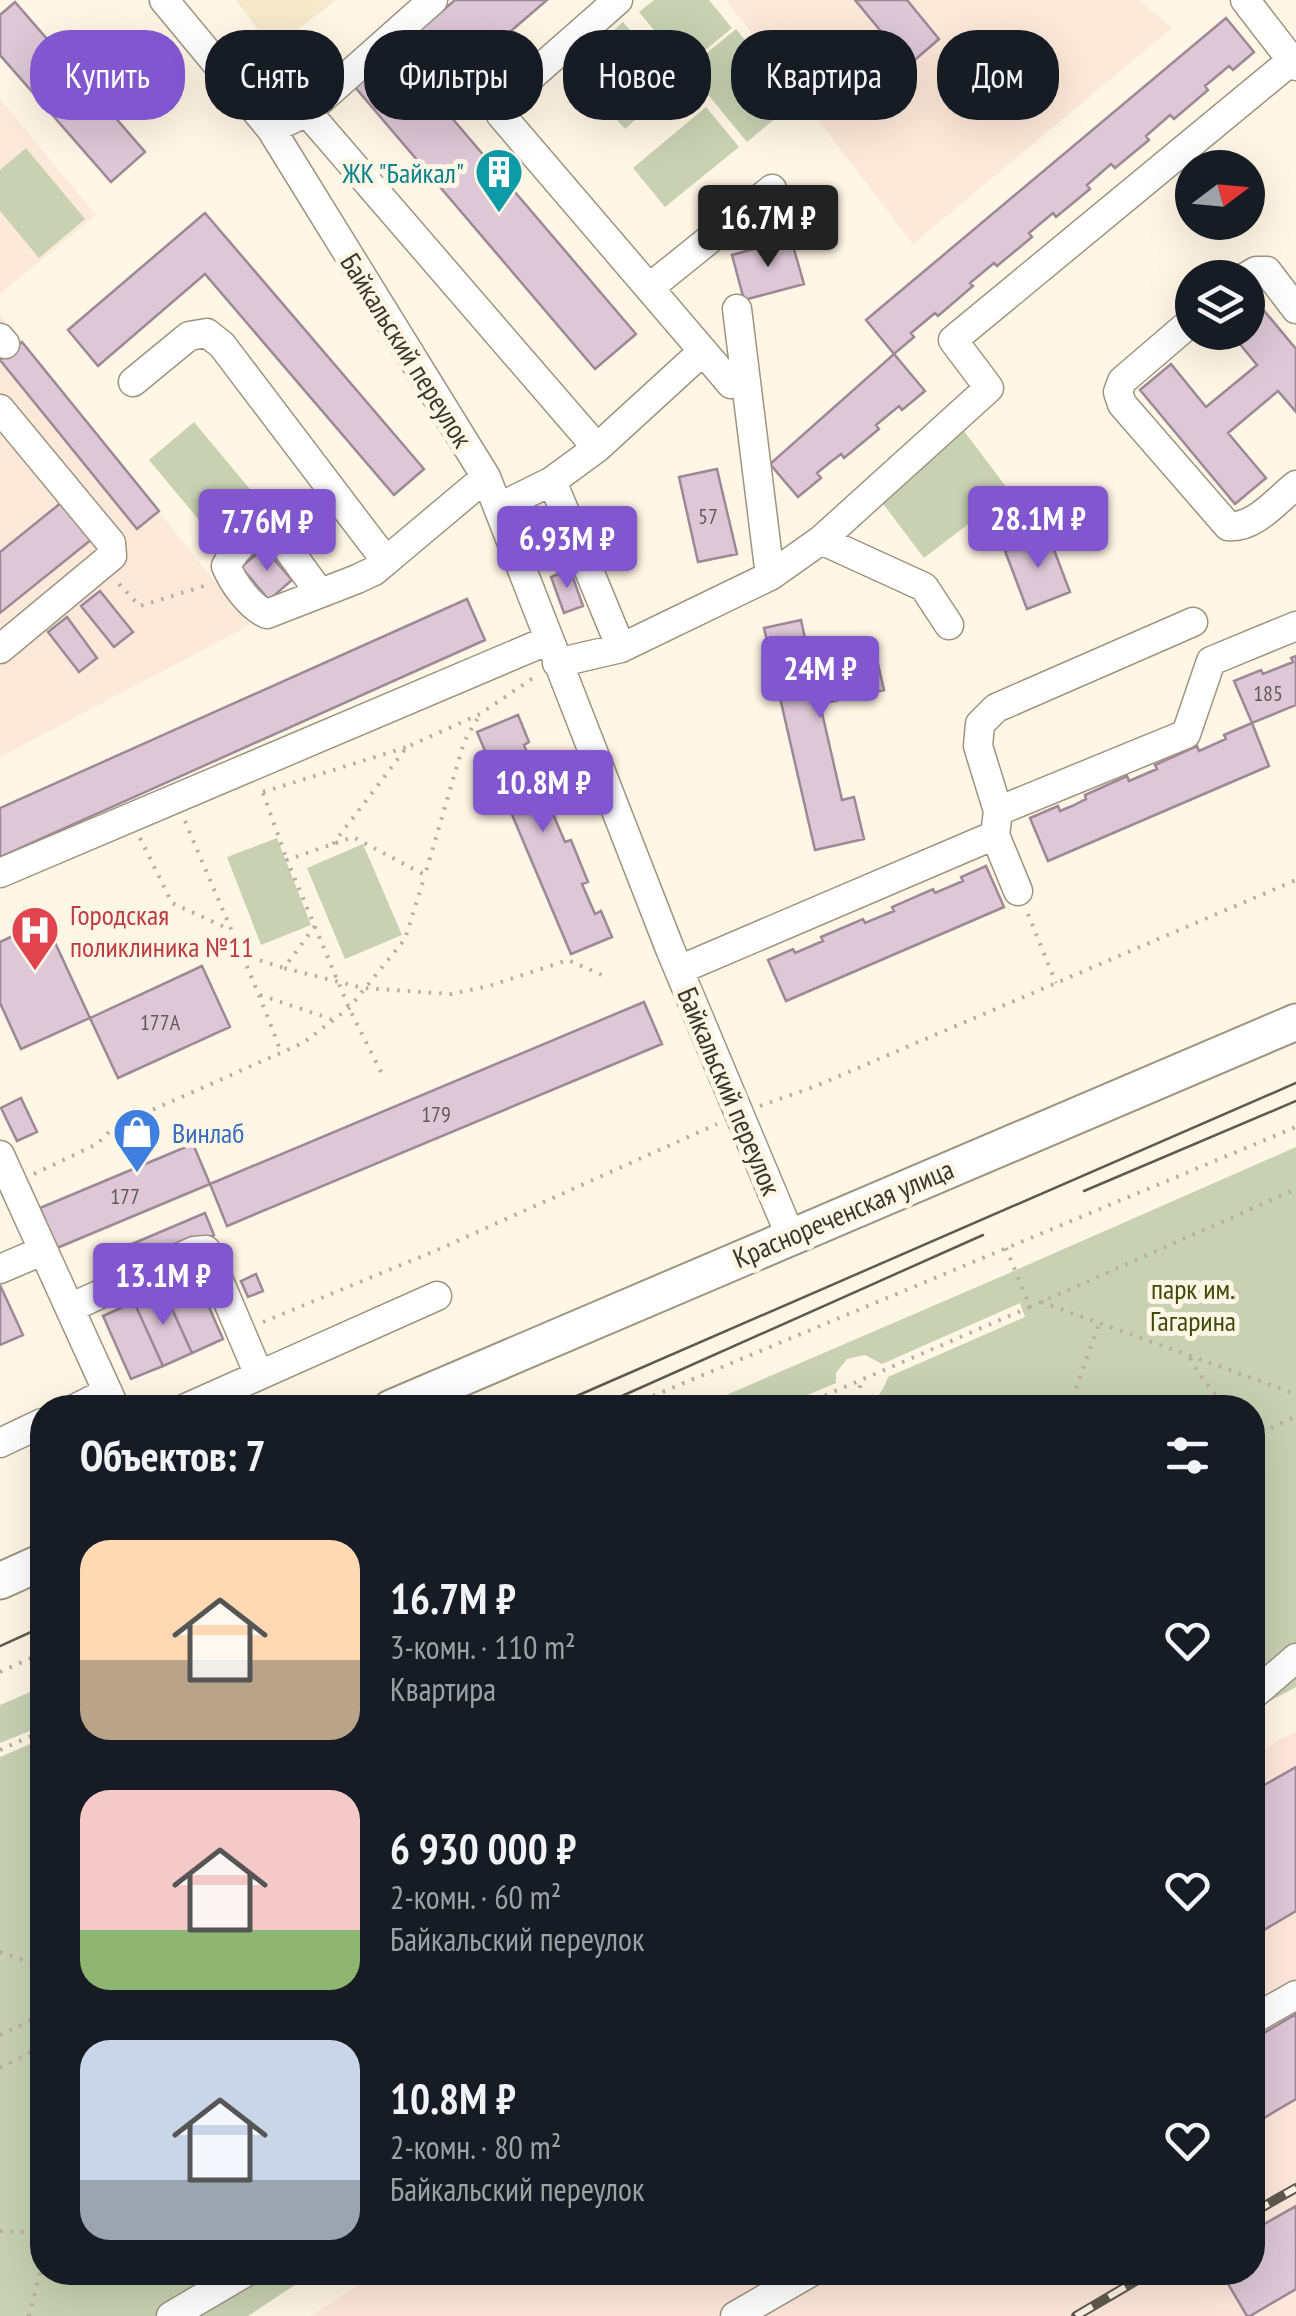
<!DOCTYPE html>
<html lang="ru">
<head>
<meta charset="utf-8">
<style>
  :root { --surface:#171b24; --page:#20242c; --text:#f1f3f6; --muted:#9ea1a6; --accent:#8156cf }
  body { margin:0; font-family:"PT Sans Narrow",sans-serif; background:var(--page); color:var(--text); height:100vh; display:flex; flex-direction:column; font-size:38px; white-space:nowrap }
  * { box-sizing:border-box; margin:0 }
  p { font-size:32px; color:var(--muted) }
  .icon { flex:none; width:55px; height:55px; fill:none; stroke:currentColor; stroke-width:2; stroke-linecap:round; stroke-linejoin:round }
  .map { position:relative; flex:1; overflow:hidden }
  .drawer { position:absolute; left:30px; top:1395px; width:1235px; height:890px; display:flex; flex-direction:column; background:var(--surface); border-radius:40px; box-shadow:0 10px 40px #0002 }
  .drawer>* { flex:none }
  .guide { position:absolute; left:30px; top:30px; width:1238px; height:90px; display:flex; gap:20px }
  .needle { width:65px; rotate:74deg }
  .fabs { position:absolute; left:1175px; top:150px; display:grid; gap:20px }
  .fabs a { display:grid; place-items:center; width:90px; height:90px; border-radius:50%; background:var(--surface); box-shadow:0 10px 40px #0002; font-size:50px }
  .price { position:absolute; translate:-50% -85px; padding:0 22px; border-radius:10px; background:var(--accent); color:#fff; font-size:32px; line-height:65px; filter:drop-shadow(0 2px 5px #0008) }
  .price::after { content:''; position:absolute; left:50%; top:60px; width:30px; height:22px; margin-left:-15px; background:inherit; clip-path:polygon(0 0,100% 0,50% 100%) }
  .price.current { background:#222; color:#fff }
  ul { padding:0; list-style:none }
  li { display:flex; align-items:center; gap:30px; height:250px; padding:0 50px }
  li span { display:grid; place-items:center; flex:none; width:280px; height:200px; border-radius:30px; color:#555 }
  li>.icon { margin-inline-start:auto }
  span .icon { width:120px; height:120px; fill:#fffc; stroke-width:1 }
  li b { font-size:42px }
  h2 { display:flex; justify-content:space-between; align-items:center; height:120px; padding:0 50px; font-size:42px }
  .chip { padding:0 35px; border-radius:40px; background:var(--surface); box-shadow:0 10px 40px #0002; font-size:35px; line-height:90px }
  .chip.current { background:var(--accent); color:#fff }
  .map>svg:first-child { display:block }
  .built { fill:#f7e9cc }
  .industrial { fill:#ffe8db }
  .education { fill:#fde9d9 }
  .green { fill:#c8d1b2 }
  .building { fill:#dec7d6; stroke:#9d8896; stroke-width:2.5 }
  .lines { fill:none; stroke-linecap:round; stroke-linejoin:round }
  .minor-casing { stroke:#9e9580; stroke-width:31 }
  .major-casing { stroke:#9e9580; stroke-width:39 }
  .path { stroke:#b6afa1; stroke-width:4; stroke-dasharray:2.5 8; stroke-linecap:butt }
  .minor { stroke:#fff; stroke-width:28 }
  .major { stroke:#fff; stroke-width:35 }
  .tram { stroke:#5f5a4f; stroke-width:2.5 }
  .rail-casing { stroke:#5f5a4f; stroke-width:10 }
  .rail { stroke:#fff6e5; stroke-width:6; stroke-dasharray:19; stroke-linecap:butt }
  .labels { text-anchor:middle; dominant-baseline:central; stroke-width:10; stroke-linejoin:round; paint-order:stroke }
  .number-label { font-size:22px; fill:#635a57 }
  .culture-label { font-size:28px; fill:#0d838f; stroke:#fff6e5; text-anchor:end }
  .street-label { font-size:28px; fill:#3a362d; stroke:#fff6e5 }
  .health-label { font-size:28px; fill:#be3a42; stroke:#fff6e5; text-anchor:start }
  .shop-label { font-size:28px; fill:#366cbe; stroke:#fff6e5; text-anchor:start }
  .park-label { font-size:28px; fill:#3e4a08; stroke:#fff6e5 }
</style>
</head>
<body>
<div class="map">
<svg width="1296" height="2316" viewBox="0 0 1296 2316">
  <rect width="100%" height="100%" fill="#fff6e5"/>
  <path class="built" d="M236,0h100l-64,49z"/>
  <path class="industrial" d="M1296,1731v585h-985l67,-44h874l1,-517z"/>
  <path class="education" d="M726,0h413l33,28 -259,216z
    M0,99l96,116 -96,79z
    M0,315l250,310 -250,132z"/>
  <path class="green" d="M654,0h55l23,28 -47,39 -46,-55z
    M623,22l18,21 -47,41 -18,-20z
    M736,29l59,73 -48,40 -60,-73z
    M657,50l25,28 -57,51 -25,-28z
    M706,107l33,40 -74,60 -32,-39z
    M26,148l59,71 -46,39 -39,-47v-41z
    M194,422l60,72 -45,38 -60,-72z
    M964,431l46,61 -86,66 -46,-61z
    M277,838l34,87 -50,20 -34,-88z
    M363,844l39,91 -57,24 -38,-91z
    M1296,1147v540l-43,23 -1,-302 -441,-1 29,-12c25,12 38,11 48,-18l137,-60 -5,-14 -138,61 -17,-9 -18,4 -11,14v10l-57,24 -83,1 311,-134z
    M42,1687v39l-42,17v-38z
    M42,1739v533l271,1 -65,43h-248v-559z"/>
  <path class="building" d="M455,0h92l-113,97 202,237 -41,35 -241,-283z
    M855,0h52l32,39 -30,26z
    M15,2l130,150 -34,30 -111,-127v-40z
    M1226,18l28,34 -21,18 -4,-4 -24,20 3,4 -34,29 -4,-4 -24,21 3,4 -34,28 -4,-4 -24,21 3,4 -34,28 -3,-4 -24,20 3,4 -35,29 -3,-3 -24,20 3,3 -35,30 -3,-3 -24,20 3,4 -20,17 -28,-34z
    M205,213l219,256 -30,26 -189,-221 -107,92 -30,-36z
    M791,239l13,45 -60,16 -12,-45z
    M1251,295l45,54v63l-18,-21 -50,42 38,45 -31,26 -95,-114 31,-26 35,43 51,-42 -27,-33h18v-35z
    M22,342l137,169 -22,18 -137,-169z
    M894,354l31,37 -23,19 -3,-4 -23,19 3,4 -35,29 -3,-4 -13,10 -11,9 4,5 -23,19 -28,-33z
    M717,469l20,85 -39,8 -19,-85z
    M62,502l30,37 -92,74v-61z
    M1048,534l22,58 -43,17 -22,-58z
    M264,548l28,32 -23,20 -28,-33z
    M570,569l13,37 -19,7 -13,-36z
    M100,591l33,41 -19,15 -33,-41z
    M467,599l18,41 -485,217v-49z
    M67,617l30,41 -18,14 -31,-40z
    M801,620l7,32 64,-14 12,52 -64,14 22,96 12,-3 10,42 -49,11 -51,-222z
    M1296,656v49l-44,18 -18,-42 27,-11 2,4 30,-12 -2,-4z
    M518,715l11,27 -5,3 11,26 6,-2 18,43 -6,2 12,28 6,-2 17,42 -6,2 13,30 6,-3 11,26 -41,17 -94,-222z
    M1252,723l17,43 -221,95 -18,-43 28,-12 2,5 12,-5 14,-7 -1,-4 42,-19 2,5 28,-12 -2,-4 42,-19 2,5 27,-12 -2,-4z
    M986,866l18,41 -218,94 -18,-41 25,-11 2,4 28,-12 -2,-4 42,-18 2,4 29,-12 -2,-4 41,-18 2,4 28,-12 -2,-4z
    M45,921l45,97 -69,31 -21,-46v-61z
    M202,966l28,61 -112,51 -28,-60z
    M644,1002l18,42 -435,182 -17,-42z
    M21,1098l16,34 -20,9 -16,-33z
    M193,1144l17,40 -153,64 -17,-40z
    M205,1213l9,22 -20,9 -3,-7 -79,34 -6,-16z
    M256,1274l7,17 -15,6 -7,-16z
    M195,1275l28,64 -31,14 -29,-64z
    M0,1285l23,50 -23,10z
    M163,1289l29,64 -29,13 -29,-64z
    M134,1302l29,64 -32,13 -28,-63z
    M1296,1767v144l-44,26v-145z
    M1296,2014v85l-44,26v-85z
    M1296,2206v83l-46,27h-3l-26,-44h31v-41z"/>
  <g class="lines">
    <g class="minor-casing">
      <path id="minor" d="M164,0l107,129 215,348 184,472 120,286
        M1245,0l51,66
        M307,112l290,336
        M271,129l36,-17 126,-112
        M1244,278l12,-7h11l29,38
        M649,288l123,-99
        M737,309l33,267
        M1192,321l-70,60 -4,11 4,12 106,122c26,3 49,-26 68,-41
        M0,338l5,6
        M703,351l28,33
        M133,382l56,-46 18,-3 15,12 164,216 100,-84
        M0,409l111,134 1,13 -112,93
        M552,481l69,167
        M498,508l54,-27 45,-33 106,-97 -202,-236 -2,-8 4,-6 115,-101
        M821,540l103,47 25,38
        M320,593l-41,-56c-21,-14 -43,10 -53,29 7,17 24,41 41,48l90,-35 17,-8 12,-10
        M557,663l64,-15 149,-72 51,-36 168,-152 -36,-48 338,-279
        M998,811l-20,-65 2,-22 16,-16 197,-86
        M995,835l23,56
        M0,873l549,-233
        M679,970l316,-135 3,-24 188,-77 25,-73 85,-35
        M0,1155l115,253
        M0,1269l42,-18
        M70,1308l124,-57 12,-1 53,125
        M76,1408l32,-16
        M186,1408l251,-112
        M0,1443l42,-20
        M1252,1696l44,-38
        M1252,2020l44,-25
        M171,2316l75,-44
        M735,2316l76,-44"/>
    </g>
    <g class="major-casing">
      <path id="major" d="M391,1408l905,-386
        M0,1581l42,-19"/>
    </g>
    <path class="path" d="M119,584l21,22 67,-21
      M263,792l144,-45
      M263,793l24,67
      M185,821c32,77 67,153 96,231
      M140,838l32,65 57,26
      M333,844l74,-97 73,-33 56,-38
      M1028,914l28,69
      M315,926l-31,42 79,20 88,6 38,-8 79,-26 34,15
      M240,954l44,14
      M260,995l71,24
      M381,1072l-32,-64 -62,-148 66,-23 72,38 39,-133 16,-28
      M760,1106l56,-20 480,-206
      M34,1174l63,-30 17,-17 189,-84 46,-35 56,-69 20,-64
      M1006,1248l24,59 266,-118
      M1041,1302l255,92
      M263,1322l172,-71 282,-127
      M1190,1358c9,19 24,32 34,50
      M624,1408l672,-281
      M796,1408l234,-101
      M854,1408l8,-29
      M1069,1408l30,-84
      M1252,1437l44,-21
      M1252,1475c11,30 10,58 0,89
      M31,1528l11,-5
      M0,1672l42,-19
      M0,1750l42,-19
      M0,1952l42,14
      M0,2035l42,-20
      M0,2068l42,-22
      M0,2231l42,2
      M29,2316l13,-52"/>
    <use href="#minor" class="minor"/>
    <use href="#major" class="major"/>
    <path class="tram" d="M1084,1191l212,-90
      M549,1408l747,-325
      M595,1408l388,-173
      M0,1646l42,-19"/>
    <g class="rail-casing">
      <path id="rail" d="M1252,2213l44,-25
        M1076,2316l75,-44"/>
    </g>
    <use href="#rail" class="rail"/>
  </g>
  <defs>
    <g id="building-pin" transform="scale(2.5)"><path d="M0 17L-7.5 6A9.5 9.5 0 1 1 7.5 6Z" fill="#0f9aa8" stroke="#fff6e5"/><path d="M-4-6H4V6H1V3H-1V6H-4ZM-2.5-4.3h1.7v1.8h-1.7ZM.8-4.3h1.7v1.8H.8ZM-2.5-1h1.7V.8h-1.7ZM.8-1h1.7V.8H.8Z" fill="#fff"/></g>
    <g id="hospital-pin" transform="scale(2.5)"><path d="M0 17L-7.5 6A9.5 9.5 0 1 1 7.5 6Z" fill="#e0444e" stroke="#fff6e5"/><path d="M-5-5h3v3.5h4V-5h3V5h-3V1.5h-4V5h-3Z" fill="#fff"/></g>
    <g id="shop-pin" transform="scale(2.5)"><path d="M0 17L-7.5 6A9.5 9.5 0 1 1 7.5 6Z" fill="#3f7fe0" stroke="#fff6e5"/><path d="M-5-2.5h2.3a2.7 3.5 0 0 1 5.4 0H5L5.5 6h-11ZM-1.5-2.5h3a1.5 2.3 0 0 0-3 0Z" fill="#fff"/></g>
  </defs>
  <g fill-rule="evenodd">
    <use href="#building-pin" x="499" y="172"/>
    <use href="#hospital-pin" x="35" y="930"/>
    <use href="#shop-pin" x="137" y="1132"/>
  </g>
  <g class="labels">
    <g class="number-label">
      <text x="708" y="516">57</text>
      <text x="1268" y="693">185</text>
      <text x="160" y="1022">177А</text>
      <text x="436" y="1114">179</text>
      <text x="125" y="1196">177</text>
    </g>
    <g class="culture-label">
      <text x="464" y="172">ЖК "Байкал"</text>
    </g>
    <g class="street-label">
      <text transform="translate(407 350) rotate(58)">Байкальский переулок</text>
      <text transform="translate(730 1091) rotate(67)">Байкальский переулок</text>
      <text transform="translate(843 1213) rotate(-23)">Краснореченская улица</text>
    </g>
    <g class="health-label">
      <text x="70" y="914">Городская<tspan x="70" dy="32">поликлиника №11</tspan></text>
    </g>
    <g class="shop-label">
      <text x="172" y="1132">Винлаб</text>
    </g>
    <g class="park-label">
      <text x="1193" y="1288">парк им.<tspan x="1193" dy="32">Гагарина</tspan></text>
    </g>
  </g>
</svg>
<div class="fabs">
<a><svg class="needle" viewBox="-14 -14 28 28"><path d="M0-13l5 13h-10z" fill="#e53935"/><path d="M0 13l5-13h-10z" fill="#9ea1a6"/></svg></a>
<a><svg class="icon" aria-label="layers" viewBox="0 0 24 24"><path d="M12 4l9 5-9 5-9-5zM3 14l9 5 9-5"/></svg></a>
</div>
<b class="price current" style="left:768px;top:270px">16.7M ₽</b>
<b class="price" style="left:1038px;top:571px">28.1M ₽</b>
<b class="price" style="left:267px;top:574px">7.76M ₽</b>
<b class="price" style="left:567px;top:591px">6.93M ₽</b>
<b class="price" style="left:820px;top:721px">24M ₽</b>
<b class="price" style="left:543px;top:835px">10.8M ₽</b>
<b class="price" style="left:163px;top:1328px">13.1M ₽</b>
<div class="guide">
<a class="chip current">Купить</a>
<a class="chip">Снять</a>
<a class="chip">Фильтры</a>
<a class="chip">Новое</a>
<a class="chip">Квартира</a>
<a class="chip">Дом</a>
</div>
<section class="drawer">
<h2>Объектов: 7<svg class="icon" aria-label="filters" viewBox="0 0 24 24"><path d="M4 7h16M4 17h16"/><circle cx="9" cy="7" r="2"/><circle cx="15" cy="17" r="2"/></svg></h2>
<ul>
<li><span style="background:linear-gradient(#ffd9b3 60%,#b9a48a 0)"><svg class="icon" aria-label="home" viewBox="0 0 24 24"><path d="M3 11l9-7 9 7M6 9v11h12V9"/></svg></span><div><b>16.7M ₽</b><p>3-комн. · 110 m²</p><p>Квартира</p></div><svg class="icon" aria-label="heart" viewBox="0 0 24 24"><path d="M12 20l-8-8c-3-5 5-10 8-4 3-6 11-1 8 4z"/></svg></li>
<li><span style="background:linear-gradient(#f6c9c9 70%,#8fb573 0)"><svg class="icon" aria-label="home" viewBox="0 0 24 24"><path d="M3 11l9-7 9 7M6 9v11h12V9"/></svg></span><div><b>6 930 000 ₽</b><p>2-комн. · 60 m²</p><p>Байкальский переулок</p></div><svg class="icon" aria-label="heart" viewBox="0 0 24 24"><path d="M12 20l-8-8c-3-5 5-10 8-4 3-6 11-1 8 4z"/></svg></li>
<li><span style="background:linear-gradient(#c9d6e8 70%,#9aa5b1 0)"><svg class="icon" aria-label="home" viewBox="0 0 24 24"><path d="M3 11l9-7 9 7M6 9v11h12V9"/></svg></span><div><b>10.8M ₽</b><p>2-комн. · 80 m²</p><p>Байкальский переулок</p></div><svg class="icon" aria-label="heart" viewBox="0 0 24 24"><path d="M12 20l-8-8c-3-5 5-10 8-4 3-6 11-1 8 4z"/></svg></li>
</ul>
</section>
</div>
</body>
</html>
